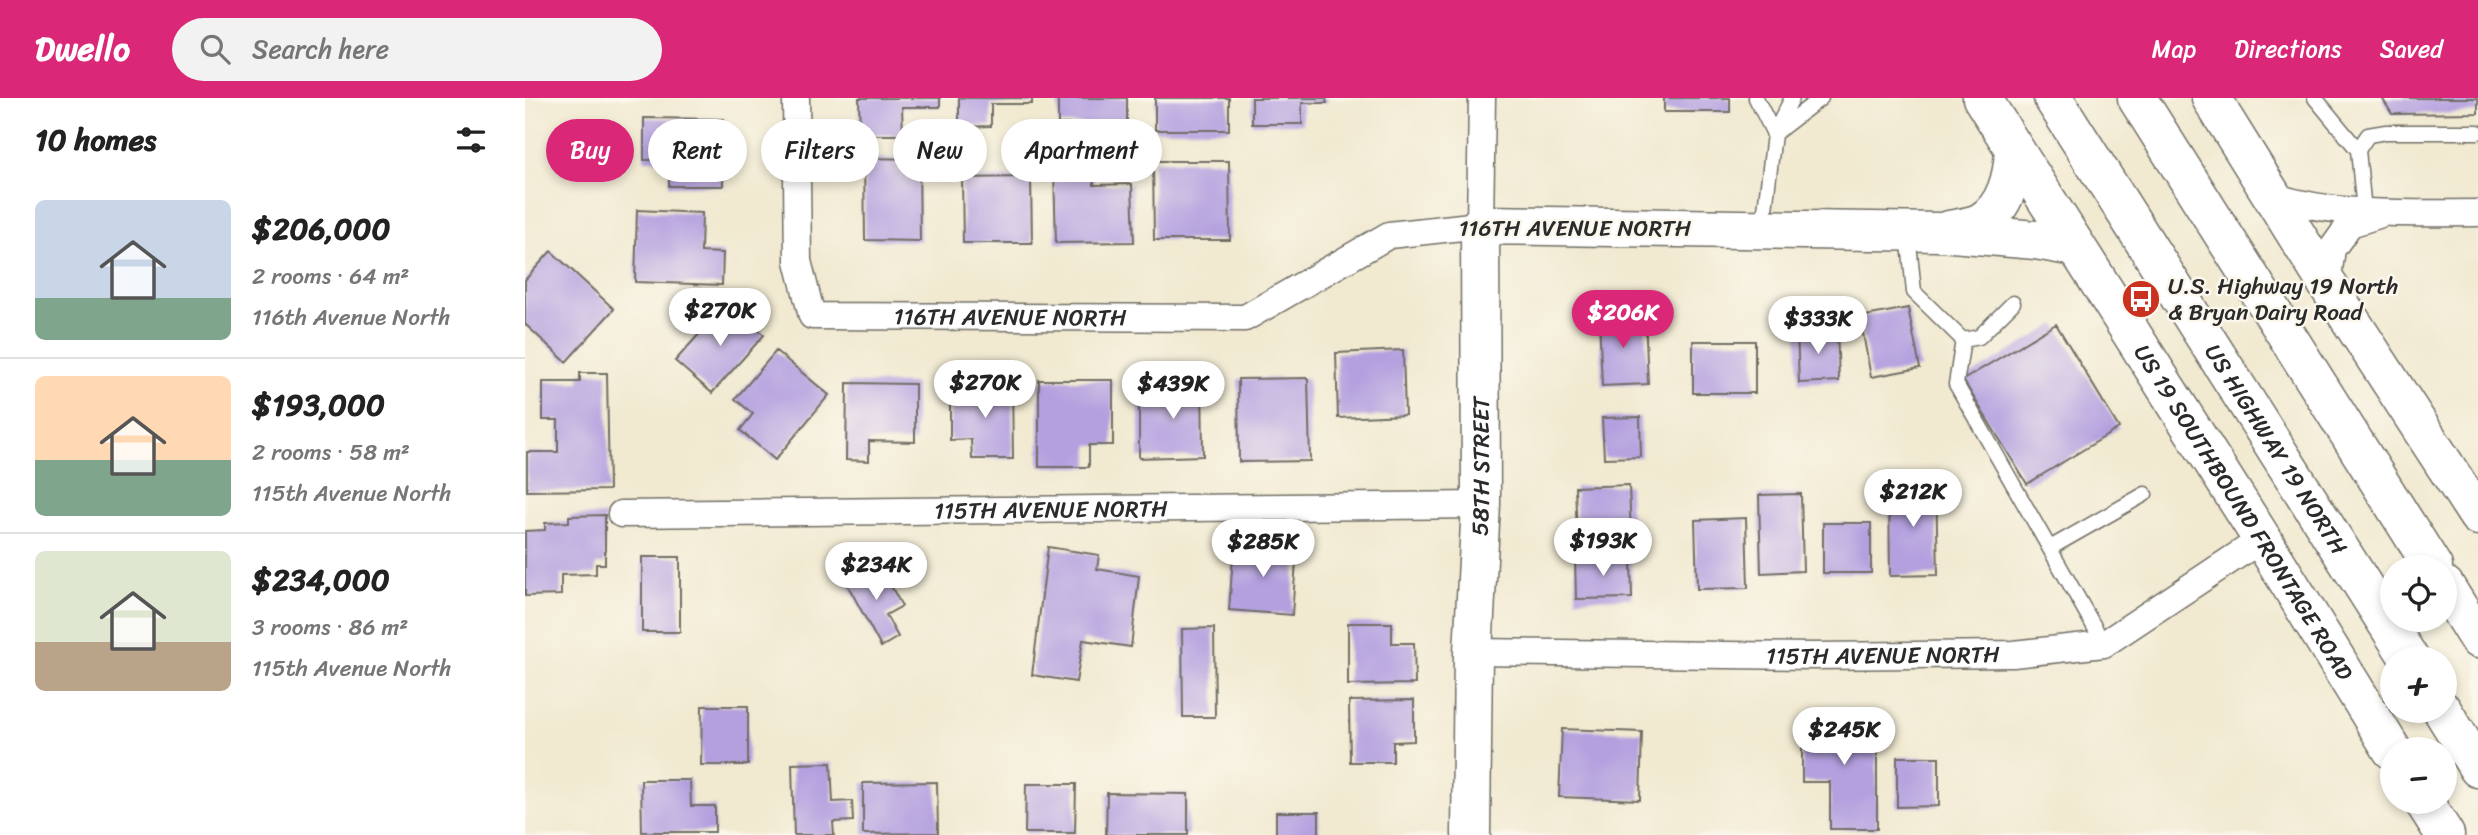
<!DOCTYPE html>
<html lang="en">
<head>
<meta charset="utf-8">
<style>
  :root { --surface:#fff; --page:#f2f2f2; --text:#222; --muted:#767676; --line:#e0e0e0; --accent:#db2777 }
  body { margin:0; font-family:Sriracha,sans-serif; background:var(--page); color:var(--text); height:100vh; display:flex; flex-direction:column; font-size:26px; white-space:nowrap }
  * { box-sizing:border-box; margin:0 }
  p { font-size:23px; color:var(--muted) }
  .icon { flex:none; width:38px; height:38px; fill:none; stroke:currentColor; stroke-width:2; stroke-linecap:round; stroke-linejoin:round }
  .map { position:relative; flex:1; overflow:hidden }
  .panel { display:flex; flex-direction:column; background:var(--surface); width:525px }
  .panel>* { flex:none }
  .hud { position:absolute; left:21px; top:21px; width:665px; height:63px; display:flex; gap:14px }
  .fabs { position:absolute; left:1855px; top:457px; display:grid; gap:14px }
  .fabs a { display:grid; place-items:center; width:77px; height:77px; border-radius:50%; background:var(--surface); box-shadow:0 4px 10px #0003; font-size:35px }
  .price { position:absolute; translate:-50% -60px; padding:0 16px; border-radius:24px; background:#fff; color:#222; font-size:23px; line-height:46px; filter:drop-shadow(0 2px 4px #0008) }
  .price::after { content:''; position:absolute; left:50%; top:42px; width:21px; height:16px; margin-left:-10px; background:inherit; clip-path:polygon(0 0,100% 0,50% 100%) }
  .price.selected { background:var(--accent); color:#fff }
  ul { padding:0; list-style:none }
  li { display:flex; align-items:center; gap:21px; height:175px; padding:0 35px }
  li+li { border-top:2px solid var(--line) }
  li span { display:grid; place-items:center; flex:none; width:196px; height:140px; border-radius:10px; color:#555 }
  li>.icon { margin-inline-start:auto }
  span .icon { width:84px; height:84px; fill:#fffc; stroke-width:1 }
  li b { font-size:30px }
  h2 { display:flex; justify-content:space-between; align-items:center; height:84px; padding:0 35px; font-size:30px }
  .pill { padding:0 24px; border-radius:32px; background:var(--surface); box-shadow:0 4px 10px #0003; font-size:24px; line-height:63px }
  .pill.selected { background:var(--accent); color:#fff }
  header { display:flex; align-items:center; gap:42px; box-sizing:border-box; height:98px; padding:0 35px; background:var(--accent); color:#fff }
  header strong { font-size:33px }
  nav { display:flex; gap:38px; margin-inline-start:auto; font-size:24px }
  .search { width:490px; height:63px; background:var(--page); display:flex; align-items:center; gap:18px; box-sizing:border-box; padding:0 24px; border-radius:38px; color:var(--muted); font-size:26px }
  main { display:flex; flex:1; min-height:0 }
  .map>svg:first-child { display:block }
  .building { fill:#b4a0df }
  .lines { fill:none; stroke-linecap:round; stroke-linejoin:round }
  .lane-casing { stroke:#706e65; stroke-width:17 }
  .street-casing { stroke:#706e65; stroke-width:29 }
  .secondary-casing { stroke:#706e65; stroke-width:41 }
  .primary-casing { stroke:#706e65; stroke-width:41 }
  .highway-casing { stroke:#706e65; stroke-width:41 }
  .lane { stroke:#fff; stroke-width:14 }
  .street { stroke:#fff; stroke-width:26 }
  .secondary { stroke:#fff; stroke-width:38 }
  .primary { stroke:#fff; stroke-width:38 }
  .highway { stroke:#fff; stroke-width:38 }
  .labels { text-anchor:middle; dominant-baseline:central; stroke-width:5; stroke-linejoin:round; paint-order:stroke }
  .street-label { font-size:23px; fill:#2b2b2b; stroke:#fbf7ec }
  .poi-label { font-size:23px; fill:#2b2b2b; stroke:#fbf7ec; text-anchor:start }
</style>
</head>
<body>
<header>
<strong>Dwello</strong>
<div class="search"><svg class="icon" aria-label="search" viewBox="0 0 24 24"><circle cx="10" cy="10" r="6"/><path d="M15 15l6 6"/></svg>Search here</div>
<nav><a>Map</a><a>Directions</a><a>Saved</a></nav>
</header>
<main>
<section class="panel">
<h2>10 homes<svg class="icon" aria-label="filters" viewBox="0 0 24 24"><path d="M4 7h16M4 17h16"/><circle cx="9" cy="7" r="2"/><circle cx="15" cy="17" r="2"/></svg></h2>
<ul>
<li><span style="background:linear-gradient(#c9d6e8 70%,#7fa58c 0)"><svg class="icon" aria-label="home" viewBox="0 0 24 24"><path d="M3 11l9-7 9 7M6 9v11h12V9"/></svg></span><div><b>$206,000</b><p>2 rooms · 64 m²</p><p>116th Avenue North</p></div></li>
<li><span style="background:linear-gradient(#ffd9b3 60%,#7fa58c 0)"><svg class="icon" aria-label="home" viewBox="0 0 24 24"><path d="M3 11l9-7 9 7M6 9v11h12V9"/></svg></span><div><b>$193,000</b><p>2 rooms · 58 m²</p><p>115th Avenue North</p></div></li>
<li><span style="background:linear-gradient(#dfe7d0 65%,#b9a48a 0)"><svg class="icon" aria-label="home" viewBox="0 0 24 24"><path d="M3 11l9-7 9 7M6 9v11h12V9"/></svg></span><div><b>$234,000</b><p>3 rooms · 86 m²</p><p>115th Avenue North</p></div></li>
</ul>
</section>
<div class="map">
<svg width="1953" height="737" viewBox="0 0 1953 737">
  <rect width="100%" height="100%" fill="#fbf7ec"/>
  <filter id="ink" filterUnits="userSpaceOnUse"><feTurbulence type="fractalNoise" baseFrequency=".0143" numOctaves="2"/><feDisplacementMap in="SourceGraphic" scale="14" xChannelSelector="R" yChannelSelector="G"/><feConvolveMatrix kernelMatrix="1 2 1 2 8 2 1 2 1" color-interpolation-filters="sRGB"/></filter>
  <filter id="wash" filterUnits="userSpaceOnUse"><feTurbulence type="fractalNoise" baseFrequency=".00686" numOctaves="4" result="noise"/><feDisplacementMap in="SourceGraphic" scale="28" xChannelSelector="R" yChannelSelector="G"/><feGaussianBlur stdDeviation="1.57" result="paint"/><feColorMatrix in="noise" values="0 0 0 0 0 0 0 0 0 0 0 0 0 0 0 0 0 1.4 0 .05"/><feComposite in="paint" operator="in"/></filter>
  <g filter="url(#wash)">
    <rect width="100%" height="100%" fill="#f1e9d0"/>
    <g id="blocks">
      <path class="building" d="M334,0h81v9h-38l1,28h-43z
        M434,0h73v6h-41v22l-32,1z
        M533,0h69v26h-69z
        M630,0h74v32h-74z
        M727,0h74l1,5h-25v21h-50z
        M1139,0h66v14h-66z
        M1857,0h96v15l-86,1z
        M119,20l79,1v67h-54v-26h-25z
        M339,60l55,1 1,82 -55,-1z
        M628,63h76l1,79h-76z
        M569,71v16l38,-1 2,58 -78,1 -2,-73z
        M506,79l1,66h-69l-1,-65z
        M112,112l65,3 -1,39 22,1 -1,32 -87,-3z
        M26,153l63,58 -48,53 -41,-38v-44z
        M202,205l37,32 -52,58 -37,-32z
        M1383,210l12,60 -49,9 -11,-60z
        M1120,217l3,69 -46,2 -3,-69z
        M1531,226l63,104 -92,56 -64,-104z
        M1312,230l2,53 -40,2 -2,-53z
        M1168,243h62v52h-62z
        M878,252l2,65 -67,3 -2,-65z
        M251,253l53,44 -54,65 -35,-30 13,-16 -18,-15z
        M55,275h27l2,117 -82,1v-39h31v-32h-15v-38h37z
        M783,280l2,83 -71,1 -1,-83z
        M677,281l1,77 -64,2v-58h21v-20z
        M445,282h42l1,79h-41l-1,-20 -21,1v-40h21z
        M514,282h74v65h-24v22h-50z
        M322,285l68,1v58l-46,-1v20l-23,-1z
        M1115,319l1,40 -37,1 -2,-40z
        M1411,384l2,93 -48,1 -1,-93z
        M1104,387l2,49 -54,1 -2,-48z
        M1276,396l2,77 -42,2 -2,-78z
        M80,417v49h-9v10l-35,1v20l-36,1v-65l20,-1v-7l24,-1v-6z
        M1221,420l2,70 -51,1 -2,-69z
        M1298,425h48v50h-48z
        M709,445l63,5 -5,67 -63,-5z
        M523,449l51,8 -2,14 42,7 -8,71 -48,-7 -7,42 -44,-7z
        M117,459h38v75h-38z
        M1106,459l1,41 -56,1 -1,-41z
        M354,466l23,42 -16,9 12,22 -17,10 -35,-65z
        M823,525h44v20h22l1,41 -67,1z
        M689,530l1,89h-32l-1,-88z
        M889,602v41l-21,1v20h-43l-1,-61z
        M177,608h46v59h-47z
        M1277,619h75v112h-47v-47h-28z
        M1037,631l80,3 -2,68 -81,-3z
        M1372,659h42v49l-42,1z
        M306,665l2,39 19,-1 1,20 -20,1 1,13h-40l-2,-71z
        M116,682h49l1,26h24v26h-73z
        M412,684l1,51 -75,1v-51z
        M501,686h50l-1,49h-50z
        M582,695l81,1v41h-82z
        M751,714h43v23h-43z"/>
    </g>
  </g>
  <g filter="url(#ink)">
    <use href="#blocks" fill-opacity="0" stroke="#706e65" stroke-width="2"/>
    <g class="lines">
      <g class="lane-casing">
        <path id="lane" d="M1231,0l18,36 -11,93
          M1790,0l43,52
          M1251,32l16,-32
          M1249,36l47,-36
          M1839,113l-6,-61 10,-15 18,-3h92
          M1383,135l6,59 49,48 16,-3 34,-34
          M1438,242l-7,44 148,260
          M1525,450l95,-54"/>
      </g>
      <g class="street-casing">
        <g id="street">
          <path id="s1" d="M271,0l2,163 14,55 433,2 144,-83 91,-10 2,-127"/>
          <path d="M1747,98c67,21 137,17 206,17"/>
          <path d="M1802,186l5,-35 18,-25 28,-9"/>
          <path id="s2" d="M96,416l860,-9"/>
          <path id="s3" d="M948,554l341,4 199,-2 91,-10 158,-105"/>
        </g>
      </g>
      <g class="secondary-casing">
        <g id="secondary">
          <path d="M1424,132c9,-2 23,-3 32,-8 25,-14 32,-47 33,-72"/>
          <path id="s4" d="M946,737l2,-183 8,-147 -1,-280 460,7 96,8 39,7"/>
        </g>
      </g>
      <g class="primary-casing">
        <g id="primary">
          <path id="s5" d="M1457,0l280,441 130,211"/>
          <path d="M1686,0l116,186 151,232"/>
          <path d="M1899,704l21,33"/>
        </g>
      </g>
      <g class="highway-casing">
        <g id="highway">
          <path id="s6" d="M1528,0l356,560"/>
          <path d="M1612,0l296,469"/>
          <path d="M1920,488l33,53"/>
          <path d="M1917,612l36,58"/>
        </g>
      </g>
      <use href="#lane" class="lane"/>
      <use href="#street" class="street"/>
      <use href="#secondary" class="secondary"/>
      <use href="#primary" class="primary"/>
      <use href="#highway" class="highway"/>
    </g>
  </g>
  <defs>
    <g id="bus-disc" transform="scale(2.0125)"><circle r="9.5" fill="#c8321e" stroke="#fbf7ec"/><path d="M-5-6H5V4H4V6H2V4H-2V6H-4V4H-5ZM-3.5-4V0h7V-4ZM-3.5 1.2v1.5H-2V1.2ZM2 1.2v1.5H3.5V1.2Z" fill="#fff"/></g>
  </defs>
  <g fill-rule="evenodd">
    <use href="#bus-disc" x="1616" y="201"/>
  </g>
  <g class="labels">
    <g class="street-label">
      <text x="1050" y="130">116TH AVENUE NORTH</text>
      <text stroke="none"><textPath href="#s1" startOffset="418">116TH AVENUE NORTH</textPath></text>
      <text stroke="none"><textPath href="#s6" startOffset="416">US HIGHWAY 19 NORTH</textPath></text>
      <text stroke="none"><textPath href="#s4" startOffset="369">58TH STREET</textPath></text>
      <text stroke="none"><textPath href="#s2" startOffset="430">115TH AVENUE NORTH</textPath></text>
      <text stroke="none"><textPath href="#s5" startOffset="490">US 19 SOUTHBOUND FRONTAGE ROAD</textPath></text>
      <text stroke="none"><textPath href="#s3" startOffset="410">115TH AVENUE NORTH</textPath></text>
    </g>
    <g class="poi-label">
      <text x="1643" y="188">U.S. Highway 19 North<tspan x="1643" dy="26">&amp; Bryan Dairy Road</tspan></text>
    </g>
  </g>
</svg>
<div class="fabs">
<a><svg class="icon" aria-label="locate" viewBox="0 0 24 24"><circle cx="12" cy="12" r="6"/><path d="M12 2v4M12 18v4M2 12h4M18 12h4"/></svg></a>
<a>+</a>
<a>−</a>
</div>
<b class="price" style="left:195px;top:250px">$270K</b>
<b class="price selected" style="left:1098px;top:252px">$206K</b>
<b class="price" style="left:1293px;top:258px">$333K</b>
<b class="price" style="left:460px;top:322px">$270K</b>
<b class="price" style="left:648px;top:323px">$439K</b>
<b class="price" style="left:1388px;top:431px">$212K</b>
<b class="price" style="left:1078px;top:480px">$193K</b>
<b class="price" style="left:738px;top:481px">$285K</b>
<b class="price" style="left:351px;top:504px">$234K</b>
<b class="price" style="left:1319px;top:669px">$245K</b>
<div class="hud">
<a class="pill selected">Buy</a>
<a class="pill">Rent</a>
<a class="pill">Filters</a>
<a class="pill">New</a>
<a class="pill">Apartment</a>
</div>
</div>
</main>
</body>
</html>
